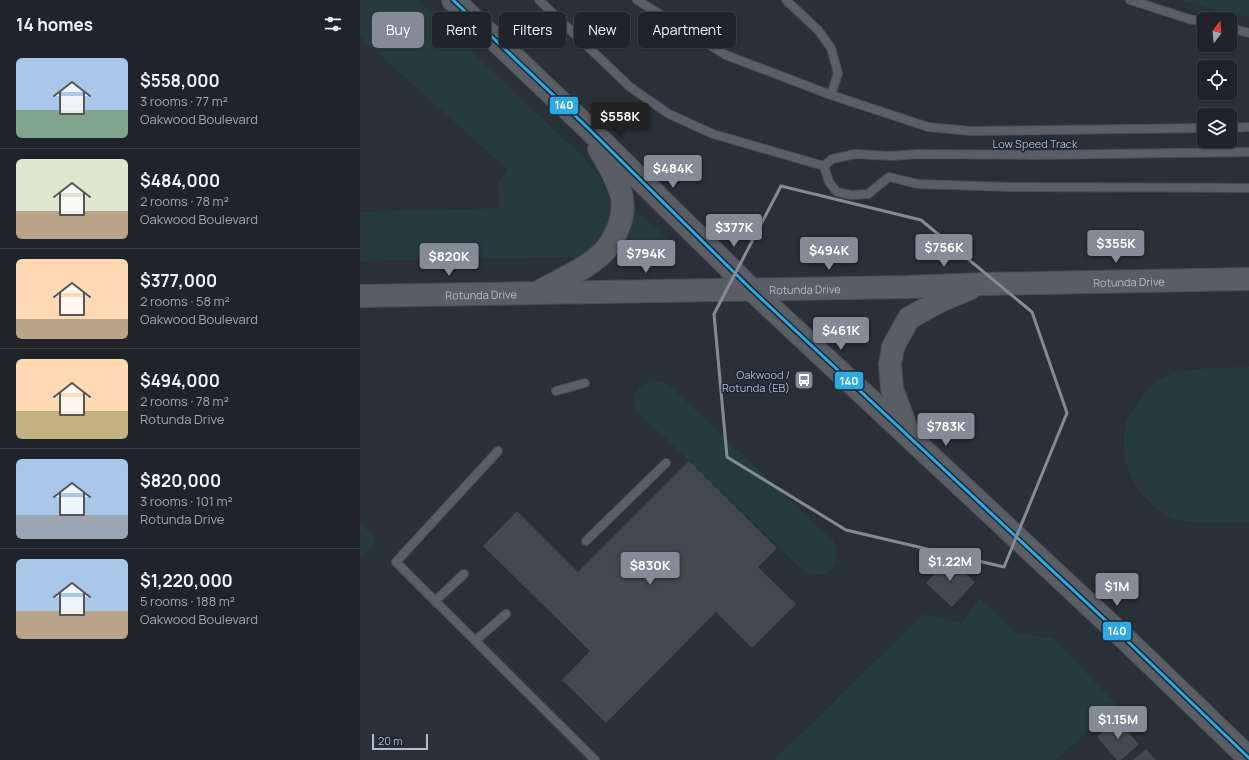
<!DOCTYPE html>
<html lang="en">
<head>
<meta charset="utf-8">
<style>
  :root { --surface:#20242a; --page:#2d3036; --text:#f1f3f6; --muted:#a2a4a8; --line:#3d4147; --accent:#848b96 }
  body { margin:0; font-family:Manrope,sans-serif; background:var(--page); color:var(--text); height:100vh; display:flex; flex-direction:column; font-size:15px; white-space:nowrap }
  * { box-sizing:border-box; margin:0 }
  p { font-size:13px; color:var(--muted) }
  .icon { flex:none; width:22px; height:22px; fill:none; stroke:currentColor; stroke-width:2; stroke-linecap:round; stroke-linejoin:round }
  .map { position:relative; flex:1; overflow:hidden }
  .panel { display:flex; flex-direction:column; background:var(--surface); width:360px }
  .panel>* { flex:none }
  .top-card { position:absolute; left:12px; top:12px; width:380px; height:36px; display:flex; gap:8px }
  .needle { width:26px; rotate:16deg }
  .fabs { position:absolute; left:837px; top:12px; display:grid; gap:8px }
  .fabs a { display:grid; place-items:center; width:40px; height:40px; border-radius:6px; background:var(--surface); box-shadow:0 1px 3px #0004,0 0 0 1px var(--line); font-size:20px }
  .scale { position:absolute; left:12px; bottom:10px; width:56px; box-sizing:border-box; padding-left:4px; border:2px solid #b4bcc9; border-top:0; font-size:11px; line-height:14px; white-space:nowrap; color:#b4bcc9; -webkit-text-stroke:3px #1d2633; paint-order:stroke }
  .price { position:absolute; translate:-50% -34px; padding:0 9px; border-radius:4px; background:var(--accent); color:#fff; font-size:13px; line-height:26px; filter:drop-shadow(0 1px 2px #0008) }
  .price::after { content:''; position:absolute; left:50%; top:24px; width:12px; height:9px; margin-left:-6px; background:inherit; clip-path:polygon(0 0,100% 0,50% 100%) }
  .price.selected { background:#222; color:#fff }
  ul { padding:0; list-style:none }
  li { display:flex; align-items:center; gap:12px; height:100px; padding:0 16px }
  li+li { border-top:1px solid var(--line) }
  li span { display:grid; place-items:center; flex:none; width:112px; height:80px; border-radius:6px; color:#555 }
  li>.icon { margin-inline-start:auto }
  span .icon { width:48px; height:48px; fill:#fffc; stroke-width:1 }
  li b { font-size:17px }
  h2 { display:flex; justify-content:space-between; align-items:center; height:48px; padding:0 16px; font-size:17px }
  .pill { padding:0 14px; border-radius:6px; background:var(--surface); box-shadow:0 1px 3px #0004,0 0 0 1px var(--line); font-size:14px; line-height:36px }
  .pill.selected { background:var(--accent); color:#fff }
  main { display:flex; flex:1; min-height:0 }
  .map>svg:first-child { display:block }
  .green { fill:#273a3e }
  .building { fill:#444950 }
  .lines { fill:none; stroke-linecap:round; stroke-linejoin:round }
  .lane-casing { stroke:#484c53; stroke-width:10 }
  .secondary-casing { stroke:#484c53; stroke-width:24 }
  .lane { stroke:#5a5e66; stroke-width:8 }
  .secondary { stroke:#595d64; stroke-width:22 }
  .bus-1-casing { stroke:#1d2633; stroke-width:6 }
  .bus-1 { stroke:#2baae3; stroke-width:3 }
  .marked { fill:none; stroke:#848b96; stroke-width:3; stroke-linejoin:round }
  .labels { text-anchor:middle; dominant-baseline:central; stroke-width:3; stroke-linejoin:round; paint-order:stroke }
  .street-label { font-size:11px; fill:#b4bcc9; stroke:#1d2633 }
  .poi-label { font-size:11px; fill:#b4bcc9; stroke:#1d2633; text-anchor:end }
  .line-badge { stroke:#1d2633; stroke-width:1.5 }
  .badge-label { font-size:11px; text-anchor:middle; font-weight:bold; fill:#fff }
</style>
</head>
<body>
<main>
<section class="panel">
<h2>14 homes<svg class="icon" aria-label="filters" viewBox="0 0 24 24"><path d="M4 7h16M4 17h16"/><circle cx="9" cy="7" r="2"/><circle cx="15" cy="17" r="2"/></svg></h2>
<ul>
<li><span style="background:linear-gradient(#a9c7e8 65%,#7fa58c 0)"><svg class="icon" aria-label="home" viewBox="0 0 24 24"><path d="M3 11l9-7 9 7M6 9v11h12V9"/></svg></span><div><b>$558,000</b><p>3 rooms · 77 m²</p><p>Oakwood Boulevard</p></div></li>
<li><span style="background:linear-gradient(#dfe7d0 65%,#b9a48a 0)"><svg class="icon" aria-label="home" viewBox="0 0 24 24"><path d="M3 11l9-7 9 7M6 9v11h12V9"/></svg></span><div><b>$484,000</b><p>2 rooms · 78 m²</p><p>Oakwood Boulevard</p></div></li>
<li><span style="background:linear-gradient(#ffd9b3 75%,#b9a48a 0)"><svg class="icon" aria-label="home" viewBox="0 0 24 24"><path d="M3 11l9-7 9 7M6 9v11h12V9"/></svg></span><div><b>$377,000</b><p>2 rooms · 58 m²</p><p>Oakwood Boulevard</p></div></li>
<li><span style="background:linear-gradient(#ffd9b3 65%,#c2b280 0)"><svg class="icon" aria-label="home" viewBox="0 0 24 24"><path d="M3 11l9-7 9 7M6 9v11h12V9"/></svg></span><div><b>$494,000</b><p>2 rooms · 78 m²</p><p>Rotunda Drive</p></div></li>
<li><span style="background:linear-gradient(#a9c7e8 70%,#9aa5b1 0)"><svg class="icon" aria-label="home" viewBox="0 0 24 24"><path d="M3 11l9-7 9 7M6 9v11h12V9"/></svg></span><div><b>$820,000</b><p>3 rooms · 101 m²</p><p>Rotunda Drive</p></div></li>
<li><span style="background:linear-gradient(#a9c7e8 65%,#b9a48a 0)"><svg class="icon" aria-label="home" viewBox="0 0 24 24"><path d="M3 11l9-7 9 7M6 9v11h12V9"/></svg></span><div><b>$1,220,000</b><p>5 rooms · 188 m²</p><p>Oakwood Boulevard</p></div></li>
</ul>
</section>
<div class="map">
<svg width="889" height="760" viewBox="0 0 889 760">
  <rect width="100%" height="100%" fill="#2a3038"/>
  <path class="green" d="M0,0h57l165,156 15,17 8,14 5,15 2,15 -12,30 -17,10 -223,4v-49l139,-4 -2,-25 11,-13 -148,-133z
    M822,0h67v17l-25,-4z
    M275,209l38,35 5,8 -2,4 -55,1 -3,-2 10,-23 3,-22z
    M889,367v155c-25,1 -58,4 -81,-6 -4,-1 -7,-5 -10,-7 -26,-19 -39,-51 -33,-83 2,-13 25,-41 37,-47 27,-13 58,-11 87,-12z
    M292,380l10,1 7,4 164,156c8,13 3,34 -15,34 -6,0 -11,-3 -16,-5l-166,-160c-5,-16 2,-24 16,-30z
    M0,522l17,19 -17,17z
    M620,598l36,35 37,5 64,67 -61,55h-282l150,-146 36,10z"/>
  <path class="building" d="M329,461l88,87 -19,19 38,37 -44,44 -36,-36 -110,111 -44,-43 28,-29 -107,-105 34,-35 61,61z
    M588,558l27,24 -23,25 -26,-24z
    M756,719l23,25 -18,16h-4l-20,-23z
    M786,749l10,11h-23z"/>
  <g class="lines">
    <g class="lane-casing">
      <path id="lane" d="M179,0l91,87 39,27 44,20 111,32 5,16 8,10 14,3 17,-1 21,-17 29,7 91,3 240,1
        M277,0l89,55 105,40 97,32 43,4 233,-3
        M426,0l32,30 13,18 7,25 -7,22
        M770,0l59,19 15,3
        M870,28l19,5
        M870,128l19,-1
        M464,166l8,-7 23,-5 37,2 26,-2 115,1 216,-3
        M196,391l29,-8
        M138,451l-102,111 199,198
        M226,541l80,-78
        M75,601l29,-27
        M115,641l31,-27"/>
    </g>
    <g class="secondary-casing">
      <g id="secondary">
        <path d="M93,0l134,127 164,162 366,342 132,127"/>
        <path d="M180,291c21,-12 52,-24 67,-43 5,-6 9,-15 12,-22 4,-11 5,-24 1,-36 -5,-14 -13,-28 -21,-41"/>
        <path id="s1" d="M0,296l547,-9 76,-3 266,-5"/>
        <path d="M548,432l-16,-43 -2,-25 3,-17 16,-29 33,-18 27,-11"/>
      </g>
    </g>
    <use href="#lane" class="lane"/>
    <use href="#secondary" class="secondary"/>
    <g class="bus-1-casing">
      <path id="bus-1" d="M93,0l134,127 164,162 366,342 132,127"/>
    </g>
    <use href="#bus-1" class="bus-1"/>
  </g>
  <path class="marked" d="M421,186l140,34 111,92 35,101 -63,154 -158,-37 -119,-73 -13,-143z"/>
  <defs>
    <g id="bus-square" transform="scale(1)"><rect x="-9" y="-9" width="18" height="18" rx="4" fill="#848b96" stroke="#1d2633"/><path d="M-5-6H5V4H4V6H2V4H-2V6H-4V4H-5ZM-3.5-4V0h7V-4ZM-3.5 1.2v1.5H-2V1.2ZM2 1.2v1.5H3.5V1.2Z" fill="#fff"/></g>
  </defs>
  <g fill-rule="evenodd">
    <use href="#bus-square" x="444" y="380"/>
  </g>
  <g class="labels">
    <g class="street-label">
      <text x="675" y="143">Low Speed Track</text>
      <text stroke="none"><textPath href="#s1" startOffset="769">Rotunda Drive</textPath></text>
      <text stroke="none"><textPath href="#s1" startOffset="445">Rotunda Drive</textPath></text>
      <text stroke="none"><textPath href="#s1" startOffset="121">Rotunda Drive</textPath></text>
    </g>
    <g class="poi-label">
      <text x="430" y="374">Oakwood /<tspan x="430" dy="13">Rotunda (EB)</tspan></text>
    </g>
  </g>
  <g class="line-badge">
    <rect x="189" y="96" width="30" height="19" rx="4" fill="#2baae3"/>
    <rect x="474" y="371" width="30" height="19" rx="4" fill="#2baae3"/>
    <rect x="742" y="621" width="30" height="20" rx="4" fill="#2baae3"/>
  </g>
  <g class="badge-label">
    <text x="204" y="109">140</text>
    <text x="489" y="385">140</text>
    <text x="757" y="635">140</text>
  </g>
</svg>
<div class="fabs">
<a><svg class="needle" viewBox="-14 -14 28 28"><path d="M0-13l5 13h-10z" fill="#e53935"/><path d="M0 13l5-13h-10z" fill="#a2a4a8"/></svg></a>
<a><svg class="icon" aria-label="locate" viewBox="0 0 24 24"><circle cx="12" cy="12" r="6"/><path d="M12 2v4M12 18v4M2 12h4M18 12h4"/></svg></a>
<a><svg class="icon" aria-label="layers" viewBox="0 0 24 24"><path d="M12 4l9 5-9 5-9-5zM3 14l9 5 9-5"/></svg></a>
</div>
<div class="scale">20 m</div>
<b class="price selected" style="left:260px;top:137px">$558K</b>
<b class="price" style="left:313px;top:189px">$484K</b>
<b class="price" style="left:374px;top:248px">$377K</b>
<b class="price" style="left:756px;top:264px">$355K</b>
<b class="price" style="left:584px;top:268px">$756K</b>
<b class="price" style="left:469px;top:271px">$494K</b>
<b class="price" style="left:286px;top:274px">$794K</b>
<b class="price" style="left:89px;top:277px">$820K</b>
<b class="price" style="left:481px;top:351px">$461K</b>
<b class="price" style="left:586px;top:447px">$783K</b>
<b class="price" style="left:590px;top:582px">$1.22M</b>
<b class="price" style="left:290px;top:586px">$830K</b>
<b class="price" style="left:757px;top:607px">$1M</b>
<b class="price" style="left:758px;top:740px">$1.15M</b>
<div class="top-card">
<a class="pill selected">Buy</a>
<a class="pill">Rent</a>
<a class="pill">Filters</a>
<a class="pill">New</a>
<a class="pill">Apartment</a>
</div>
</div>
</main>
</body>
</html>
